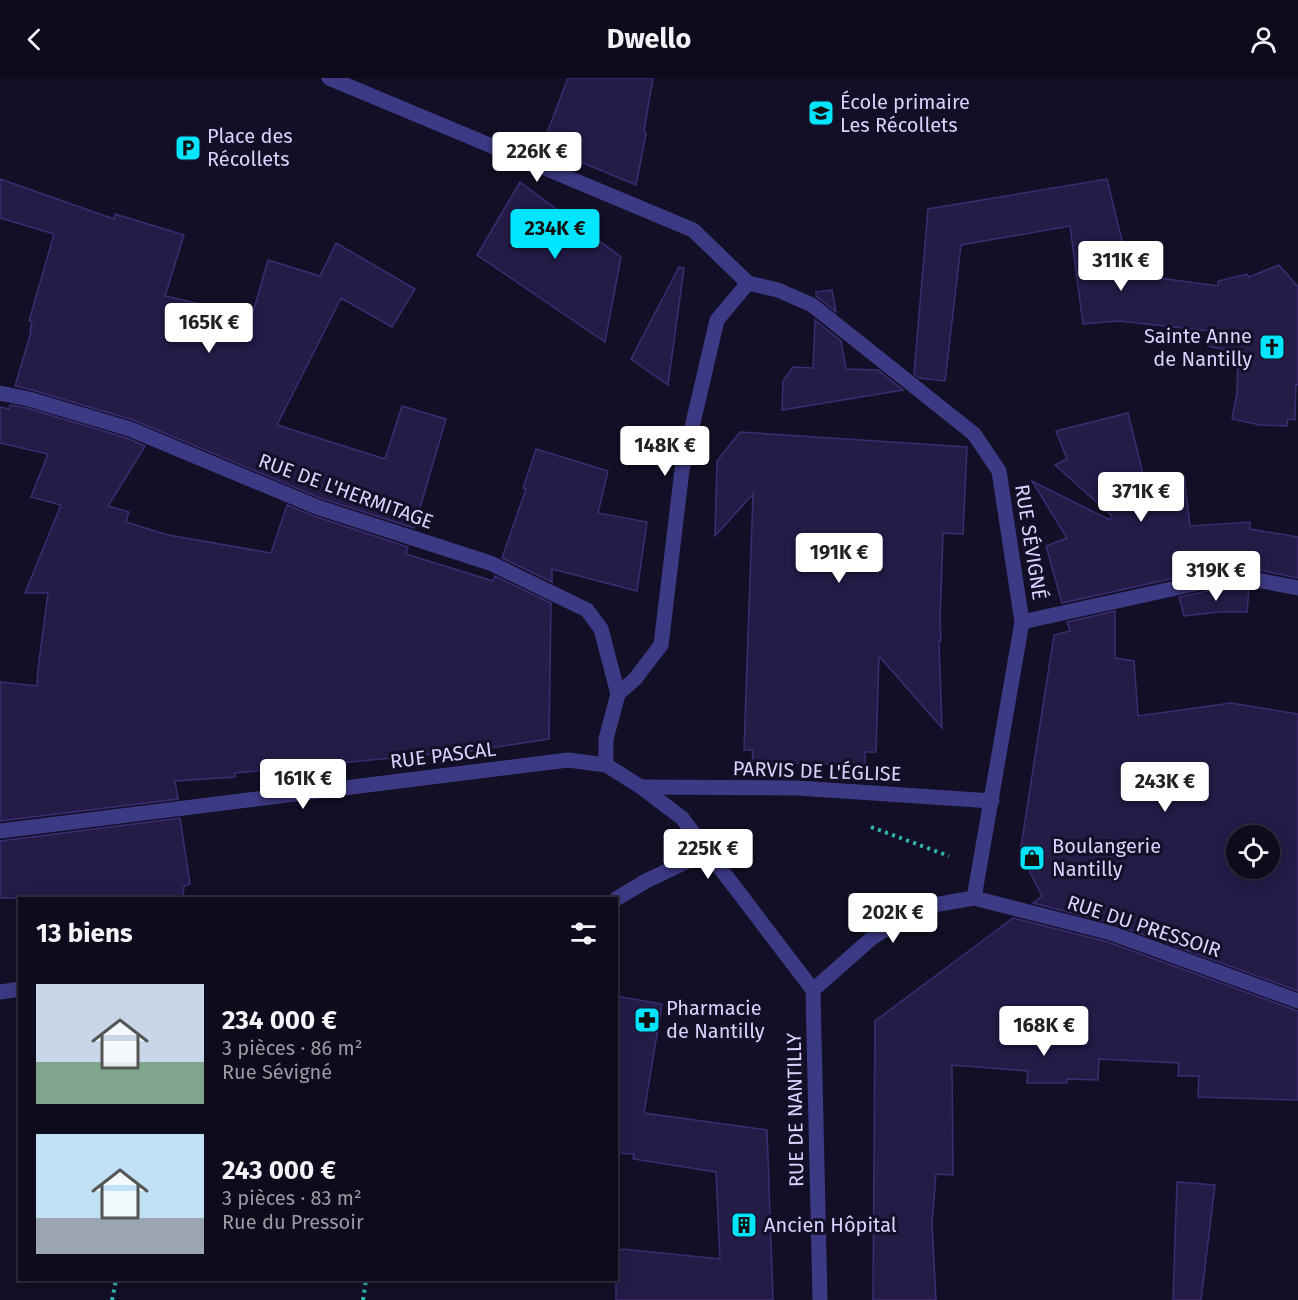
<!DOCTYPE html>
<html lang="fr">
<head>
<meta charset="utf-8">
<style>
  :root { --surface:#0e0b1c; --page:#1c1929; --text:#f1f3f6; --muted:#9b9ba3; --line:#2e2b3b; --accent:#00e5ff }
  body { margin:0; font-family:"Fira Sans",sans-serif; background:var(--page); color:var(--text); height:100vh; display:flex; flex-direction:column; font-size:22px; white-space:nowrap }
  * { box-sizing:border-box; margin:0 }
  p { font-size:20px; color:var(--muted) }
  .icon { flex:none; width:33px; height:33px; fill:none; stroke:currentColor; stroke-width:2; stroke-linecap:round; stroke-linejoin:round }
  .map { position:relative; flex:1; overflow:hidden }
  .side { position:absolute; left:18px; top:819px; width:600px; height:384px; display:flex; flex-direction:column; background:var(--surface); border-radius:0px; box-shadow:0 3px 15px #0003,0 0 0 2px var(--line) }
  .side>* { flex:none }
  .fabs { position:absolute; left:1226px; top:747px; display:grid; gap:12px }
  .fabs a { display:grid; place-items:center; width:54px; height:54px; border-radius:50%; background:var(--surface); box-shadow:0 3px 15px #0003,0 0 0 2px var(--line); font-size:30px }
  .price { position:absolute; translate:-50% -51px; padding:0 14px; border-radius:6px; background:#fff; color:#222; font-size:20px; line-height:39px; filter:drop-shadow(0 2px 3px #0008) }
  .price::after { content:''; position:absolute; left:50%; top:36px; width:18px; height:14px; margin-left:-9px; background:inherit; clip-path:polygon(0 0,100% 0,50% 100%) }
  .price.current { background:var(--accent); color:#111 }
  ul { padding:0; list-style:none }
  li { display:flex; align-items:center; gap:18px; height:150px; padding:0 18px }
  li span { display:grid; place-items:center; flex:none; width:168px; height:120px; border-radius:0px; color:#555 }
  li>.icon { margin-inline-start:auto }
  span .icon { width:72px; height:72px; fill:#fffc; stroke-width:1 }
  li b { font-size:26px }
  h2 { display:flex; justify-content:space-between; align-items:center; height:72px; padding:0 18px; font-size:26px }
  header { display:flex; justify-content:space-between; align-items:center; height:78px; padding:0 18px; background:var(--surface); font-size:27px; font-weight:700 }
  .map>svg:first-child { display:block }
  .building { fill:#241b47; stroke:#3b2d73; stroke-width:1.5; fill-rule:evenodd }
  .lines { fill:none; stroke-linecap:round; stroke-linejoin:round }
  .path { stroke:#2fb8b0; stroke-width:4; stroke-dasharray:3 4.5; stroke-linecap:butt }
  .lane { stroke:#3d3a85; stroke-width:15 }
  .street { stroke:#3d3a85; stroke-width:15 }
  .labels { text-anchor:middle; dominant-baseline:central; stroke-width:6; stroke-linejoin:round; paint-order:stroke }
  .poi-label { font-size:20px; fill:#d9d4ff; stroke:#130f26; text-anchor:start }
  .street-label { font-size:20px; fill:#d9d4ff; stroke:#130f26 }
</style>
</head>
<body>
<header><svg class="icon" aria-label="back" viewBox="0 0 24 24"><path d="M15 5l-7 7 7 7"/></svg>Dwello<svg class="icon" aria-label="person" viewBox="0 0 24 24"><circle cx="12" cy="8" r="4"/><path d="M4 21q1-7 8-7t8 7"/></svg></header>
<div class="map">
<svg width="1298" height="1222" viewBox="0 0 1298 1222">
  <rect width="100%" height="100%" fill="#130f26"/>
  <path class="building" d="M568,0h85l-9,53 2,3 -10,51 -94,-39z
    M0,101l114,40 1,-5 69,21 -19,61 87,20 16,-56 52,16 16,-33 79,46 -23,38 -51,-29 -64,127 108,34 17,-53 44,13 -32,109 -94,-30 -187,-78 -101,-30 -17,-4 16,-54h-1l2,-11h-3l25,-87 -54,-16z
    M1107,101l23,95 88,12v-5l29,-7 2,3 30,-12 19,22v98l-2,-1 -1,36 -7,-1 -1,7 -27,-1 -28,-6 5,-26 1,-40 -30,-7 1,-15 -90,-10 -36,3 -13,-98 -109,19 -16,136 -26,-3 -5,-4 14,-165z
    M520,104l101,75 -16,85 -128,-87z
    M679,189l5,1 -16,117 -37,-26z
    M832,212l4,22 -20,-16v-4z
    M815,242l26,21 5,28 32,1 25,20 -121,20 1,-29 10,-14 20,1z
    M10,327l17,3 100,30 18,8 -37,60 21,6 -3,10 42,13 103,18 16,-48 27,11 94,31 -2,7 87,27 2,-5 56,27 -2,136 -116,18v-3l-198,19v4l-60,4 3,18 -178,22v-139l37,4 1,-17 10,-76h-23l36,-88 -30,-8 17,-43 -48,-11v-36l9,2z
    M1128,335l17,69 39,-6 6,50 60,-4v7l48,8v41l-44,-9 -30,-2 -162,36 -16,-57 21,-8 -35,-57 78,39 2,-4 -57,-51 12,-6 -11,-28z
    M740,354l227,15 -4,87 -20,-1 -3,87 1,21h-2l3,87 -63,-72 -3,96h-11v12l-113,-1 1,-13h-9l9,-256 -38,42 2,-75z
    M536,371l72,22 -10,42 49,9 -10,69 -85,-22v13l-50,-24 24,-69 -3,-1z
    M1227,509l22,2 -2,23h-28l-35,4 -5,-19z
    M1115,533v47l19,3 4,55 93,-13 67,11v277l-184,-67 -81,-21 9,-7 -22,-43 34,-218 16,-4 -3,-9zM1236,758h33v32h-33z
    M180,740l10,66 -6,2 -1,12h-183v-57z
    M1013,840l95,24 190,69v89l-100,-3 1,-21h-21l1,-13 -80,-4 -1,21 -31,-1v4h-40l1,-12 -76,-6 1,110 -17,-1 -4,49 4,77h-63l2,-279z
    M616,918l46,8 -18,109 123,17 6,170h-157v-51l7,1v-1l97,10 -4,-87 -83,-13 1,-5 -18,-1z
    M1177,1104l38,3 -14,115h-28z"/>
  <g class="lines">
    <path class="path" d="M871,749l78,29
      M112,1222l4,-20
      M363,1222l3,-20"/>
    <path class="lane" d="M1022,544l204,-45 26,2 46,9
      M641,709l157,1 194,13
      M616,821l30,-18 61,-29
      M0,914l20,-3"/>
    <path class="street" d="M329,0l364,152 55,53 30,7 34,15 162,129 25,37 23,151 -48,276
      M0,315l29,6 101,30 187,78 173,56 97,47 14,19 17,65 -12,45v26
      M618,616l17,-15 26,-34 21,-175 35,-150 31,-37
      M0,753l568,-71 38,5 35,22 41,31 131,172
      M813,912l60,-53 49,-30 52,-9 137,35 187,68
      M813,912l7,310"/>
  </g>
  <defs>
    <g id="school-square" transform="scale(1.35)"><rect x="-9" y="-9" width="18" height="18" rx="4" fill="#00e5ff" stroke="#130f26"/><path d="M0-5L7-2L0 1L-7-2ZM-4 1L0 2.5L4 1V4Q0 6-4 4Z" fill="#111"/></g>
    <g id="parking-square" transform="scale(1.35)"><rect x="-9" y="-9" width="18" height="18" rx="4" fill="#00e5ff" stroke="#130f26"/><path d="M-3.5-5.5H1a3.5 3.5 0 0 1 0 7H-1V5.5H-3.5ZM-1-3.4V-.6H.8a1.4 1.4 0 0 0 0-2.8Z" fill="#111"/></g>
    <g id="church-square" transform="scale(1.35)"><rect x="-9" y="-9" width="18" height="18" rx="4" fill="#00e5ff" stroke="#130f26"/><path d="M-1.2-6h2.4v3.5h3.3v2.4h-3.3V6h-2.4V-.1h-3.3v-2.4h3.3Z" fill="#111"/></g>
    <g id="shop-square" transform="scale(1.35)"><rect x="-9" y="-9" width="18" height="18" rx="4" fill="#00e5ff" stroke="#130f26"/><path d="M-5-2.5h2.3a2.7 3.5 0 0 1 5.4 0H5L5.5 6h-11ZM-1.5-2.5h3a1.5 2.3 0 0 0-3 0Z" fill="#111"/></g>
    <g id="pharmacy-square" transform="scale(1.35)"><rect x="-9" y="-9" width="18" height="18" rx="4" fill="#00e5ff" stroke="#130f26"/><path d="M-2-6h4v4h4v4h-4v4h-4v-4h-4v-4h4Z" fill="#111"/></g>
    <g id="building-square" transform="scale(1.35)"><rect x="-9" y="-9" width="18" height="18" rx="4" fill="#00e5ff" stroke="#130f26"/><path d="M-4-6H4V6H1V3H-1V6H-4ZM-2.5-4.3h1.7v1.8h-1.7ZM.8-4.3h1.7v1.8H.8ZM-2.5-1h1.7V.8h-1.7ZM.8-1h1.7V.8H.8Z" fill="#111"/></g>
  </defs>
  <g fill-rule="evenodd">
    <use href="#school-square" x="821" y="35"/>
    <use href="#parking-square" x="188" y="70"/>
    <use href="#church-square" x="1272" y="269"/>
    <use href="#shop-square" x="1032" y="780"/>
    <use href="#pharmacy-square" x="647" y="942"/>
    <use href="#building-square" x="744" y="1147"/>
  </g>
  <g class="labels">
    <g class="poi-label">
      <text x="840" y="24">École primaire<tspan x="840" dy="23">Les Récollets</tspan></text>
      <text x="207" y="58">Place des<tspan x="207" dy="23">Récollets</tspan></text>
      <text x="1252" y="258" text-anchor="end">Sainte Anne<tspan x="1252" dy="23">de Nantilly</tspan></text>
      <text x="1052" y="768">Boulangerie<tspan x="1052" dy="23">Nantilly</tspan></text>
      <text x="666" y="930">Pharmacie<tspan x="666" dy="23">de Nantilly</tspan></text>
      <text x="764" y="1147">Ancien Hôpital</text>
    </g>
    <g class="street-label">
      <text transform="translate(346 413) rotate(20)">RUE DE L'HERMITAGE</text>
      <text transform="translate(1031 464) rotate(81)">RUE SÉVIGNÉ</text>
      <text transform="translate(443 677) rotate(-7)">RUE PASCAL</text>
      <text transform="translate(817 693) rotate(2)">PARVIS DE L'ÉGLISE</text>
      <text transform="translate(1144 848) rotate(18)">RUE DU PRESSOIR</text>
      <text transform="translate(795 1032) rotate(-91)">RUE DE NANTILLY</text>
    </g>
  </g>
</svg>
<div class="fabs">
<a><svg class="icon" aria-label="locate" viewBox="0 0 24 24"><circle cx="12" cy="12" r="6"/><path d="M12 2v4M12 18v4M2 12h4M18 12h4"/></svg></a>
</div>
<b class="price" style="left:537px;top:105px">226K €</b>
<b class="price current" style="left:555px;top:182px">234K €</b>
<b class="price" style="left:1121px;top:214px">311K €</b>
<b class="price" style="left:209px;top:276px">165K €</b>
<b class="price" style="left:665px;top:399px">148K €</b>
<b class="price" style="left:1141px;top:445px">371K €</b>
<b class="price" style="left:839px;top:506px">191K €</b>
<b class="price" style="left:1216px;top:524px">319K €</b>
<b class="price" style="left:303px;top:732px">161K €</b>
<b class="price" style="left:1165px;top:735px">243K €</b>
<b class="price" style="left:708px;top:802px">225K €</b>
<b class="price" style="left:893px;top:866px">202K €</b>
<b class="price" style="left:1044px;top:979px">168K €</b>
<section class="side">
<h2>13 biens<svg class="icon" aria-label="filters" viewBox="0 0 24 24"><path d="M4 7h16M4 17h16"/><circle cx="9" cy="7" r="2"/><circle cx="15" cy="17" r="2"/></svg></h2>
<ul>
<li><span style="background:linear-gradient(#c9d6e8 65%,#7fa58c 0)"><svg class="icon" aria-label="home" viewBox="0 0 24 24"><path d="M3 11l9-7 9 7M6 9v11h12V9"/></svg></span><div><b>234 000 €</b><p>3 pièces · 86 m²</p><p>Rue Sévigné</p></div></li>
<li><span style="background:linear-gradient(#bfe0f5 70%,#9aa5b1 0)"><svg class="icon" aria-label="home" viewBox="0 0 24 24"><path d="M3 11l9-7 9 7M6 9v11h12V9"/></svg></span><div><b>243 000 €</b><p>3 pièces · 83 m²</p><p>Rue du Pressoir</p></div></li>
</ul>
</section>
</div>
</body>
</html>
